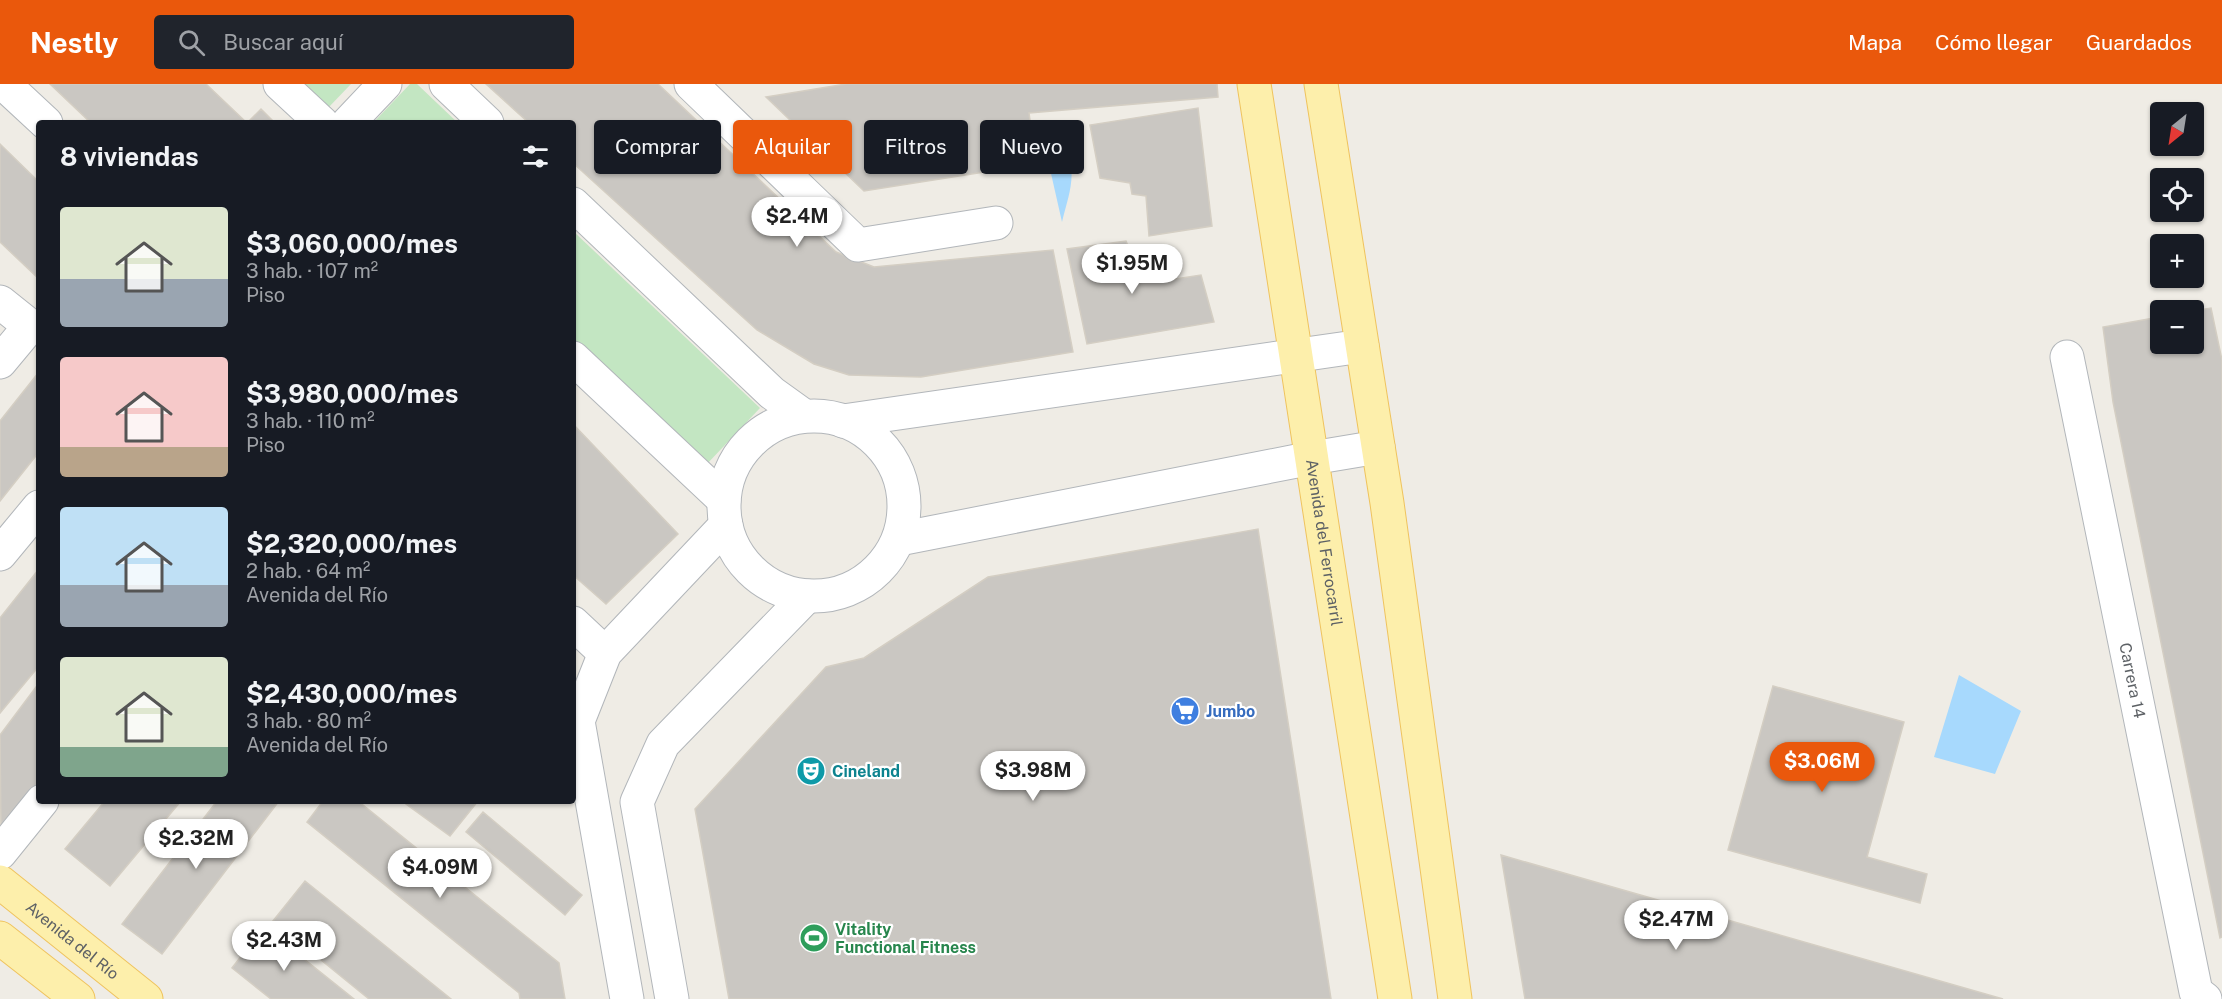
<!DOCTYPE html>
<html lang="es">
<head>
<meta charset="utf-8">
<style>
  :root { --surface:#171b24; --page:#20242c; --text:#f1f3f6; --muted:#9ea1a6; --accent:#ea580c }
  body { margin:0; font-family:"Public Sans",sans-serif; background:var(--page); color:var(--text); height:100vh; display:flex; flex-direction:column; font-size:22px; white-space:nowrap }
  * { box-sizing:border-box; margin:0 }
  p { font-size:20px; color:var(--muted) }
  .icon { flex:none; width:33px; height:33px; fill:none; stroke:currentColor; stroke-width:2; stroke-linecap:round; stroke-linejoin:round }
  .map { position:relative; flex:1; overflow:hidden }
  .sheet { position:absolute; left:36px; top:36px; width:540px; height:684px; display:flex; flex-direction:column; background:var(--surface); border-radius:6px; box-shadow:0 2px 4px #0004 }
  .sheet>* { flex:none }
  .hud { position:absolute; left:594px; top:36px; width:570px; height:54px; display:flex; gap:12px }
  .needle { width:39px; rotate:210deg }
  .fabs { position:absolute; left:2150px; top:18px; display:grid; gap:12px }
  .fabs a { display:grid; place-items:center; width:54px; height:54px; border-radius:6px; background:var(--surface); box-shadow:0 2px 4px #0004; font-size:30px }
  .price { position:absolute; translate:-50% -51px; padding:0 14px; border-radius:21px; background:#fff; color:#222; font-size:20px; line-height:39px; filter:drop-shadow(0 2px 3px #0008) }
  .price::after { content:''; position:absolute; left:50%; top:36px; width:18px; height:14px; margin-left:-9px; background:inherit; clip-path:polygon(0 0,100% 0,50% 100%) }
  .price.active { background:var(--accent); color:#fff }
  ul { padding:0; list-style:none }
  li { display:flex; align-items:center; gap:18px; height:150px; padding:0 24px }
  li span { display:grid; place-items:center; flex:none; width:168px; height:120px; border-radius:6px; color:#555 }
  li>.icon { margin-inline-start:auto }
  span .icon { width:72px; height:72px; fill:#fffc; stroke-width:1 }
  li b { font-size:26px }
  h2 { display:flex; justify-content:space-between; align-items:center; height:72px; padding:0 24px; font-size:26px }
  .tag { padding:0 21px; border-radius:6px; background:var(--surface); box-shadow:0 2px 4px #0004; font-size:21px; line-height:54px }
  .tag.active { background:var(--accent); color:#fff }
  header { display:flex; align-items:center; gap:36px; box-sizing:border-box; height:84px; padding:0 30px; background:var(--accent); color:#fff }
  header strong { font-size:28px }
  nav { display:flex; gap:33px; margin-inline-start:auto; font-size:21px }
  .search { width:420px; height:54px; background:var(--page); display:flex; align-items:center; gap:15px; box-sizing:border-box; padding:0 21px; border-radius:6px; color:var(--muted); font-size:22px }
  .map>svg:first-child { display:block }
  .green { fill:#c3e6c2 }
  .water { fill:#a7d9fd }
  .building { fill:#cac7c2; stroke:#d4cec3; stroke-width:1.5 }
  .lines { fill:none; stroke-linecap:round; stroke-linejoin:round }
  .minor-casing { stroke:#b2b6ba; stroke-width:35 }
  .major-casing { stroke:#efc35e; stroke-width:35 }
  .minor { stroke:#fff; stroke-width:33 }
  .major { stroke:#fdefab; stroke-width:33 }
  .labels { text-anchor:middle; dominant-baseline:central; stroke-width:4.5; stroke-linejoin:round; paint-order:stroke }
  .street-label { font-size:16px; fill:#5d6165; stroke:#fff }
  .shop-label { font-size:16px; font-weight:bold; fill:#366cbe; stroke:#fff; text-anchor:start }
  .culture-label { font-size:16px; font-weight:bold; fill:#0d838f; stroke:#fff; text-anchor:start }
  .leisure-label { font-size:16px; font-weight:bold; fill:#27864d; stroke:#fff; text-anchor:start }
</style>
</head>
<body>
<header>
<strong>Nestly</strong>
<div class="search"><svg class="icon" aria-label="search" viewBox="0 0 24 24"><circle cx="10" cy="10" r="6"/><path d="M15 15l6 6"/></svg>Buscar aquí</div>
<nav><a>Mapa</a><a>Cómo llegar</a><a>Guardados</a></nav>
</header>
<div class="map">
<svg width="2222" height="915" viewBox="0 0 2222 915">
  <rect width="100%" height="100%" fill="#efece5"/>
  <path class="green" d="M302,0h49l-23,24z
    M410,0h7l41,39h-85z
    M573,147l187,177 -54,57 -133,-125z"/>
  <path class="water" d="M1063,60c16,28 6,49 -1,78l-17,-75z
    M1959,591l62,36 -26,63 -61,-17z"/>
  <path class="building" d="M50,0h156l41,39 14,-14 14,14h-184z
    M486,0h172l178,168 38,15 179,-17 20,102 -152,25 -72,-2 -35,-11 -57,-34 -184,-167v-40h-44z
    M846,0h371l1,13 -189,16 7,51 -172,27 -98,-94z
    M1198,24l14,118 -63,10 -3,-40 -14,-2 -2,-11 -30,-5 -10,-53z
    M0,60l39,38v97l-39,-37z
    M1126,157l6,15 22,2 8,23 39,-6 13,47 -127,22 -20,-95z
    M2211,224l11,52v577l-2,1 -107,-536 -10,-75 57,-10v27h33v-33z
    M39,288v80l-39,49v-80z
    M573,340l105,110 -72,70 -33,-29z
    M1258,445l73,470h-602l-34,-190 131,-142 38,-9 124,-81z
    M39,485v97l-39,47v-95z
    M39,599v98l-38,50 -1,-96z
    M1773,602l131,36 -37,135 60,17 -7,29 -192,-53z
    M105,717h76l-71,85 -45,-37z
    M217,717h62l-117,153 -40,-30z
    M323,717h35l201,162 6,36h-45l-1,-6 -212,-171z
    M408,717h70l-28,35 -44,-32z
    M483,728l99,83 -17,20 -99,-83z
    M1501,771l502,144h-478z
    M305,797l146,118h-82l-96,-78z
    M264,843l90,72h-83l-39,-31z"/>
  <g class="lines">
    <g class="minor-casing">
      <g id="minor">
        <path d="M4,0l42,39"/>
        <path d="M280,0l42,39"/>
        <path d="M446,0l41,39"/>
        <path d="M691,0l167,161 138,-22"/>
        <path d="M348,39l37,-39"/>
        <path d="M573,120l199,189 32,23"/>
        <path d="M0,218l30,24 -30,36"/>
        <path id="s1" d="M2067,273l129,635 9,7"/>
        <path d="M573,274l151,142"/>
        <circle cx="814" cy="422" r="90"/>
        <path d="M843,337l519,-75"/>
        <path d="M899,455l413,-81 66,-11"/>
        <path d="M0,470l39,-47"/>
        <path d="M573,539l32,30"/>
        <path d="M0,769l42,-52"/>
        <path d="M627,915l-49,-278 27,-68 121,-128"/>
        <path d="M672,915l-35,-197 26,-58 144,-148"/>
      </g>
    </g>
    <g class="major-casing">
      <g id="major">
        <path id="s2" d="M1254,0l141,915"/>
        <path d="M1321,0l66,419 68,496"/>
        <path id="s3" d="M0,798l146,117"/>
        <path d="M0,854l78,61"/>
      </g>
    </g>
    <use href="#minor" class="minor"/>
    <use href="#major" class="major"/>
  </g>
  <defs>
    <g id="supermarket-disc" transform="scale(1.5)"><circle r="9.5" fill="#3f7fe0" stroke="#fff"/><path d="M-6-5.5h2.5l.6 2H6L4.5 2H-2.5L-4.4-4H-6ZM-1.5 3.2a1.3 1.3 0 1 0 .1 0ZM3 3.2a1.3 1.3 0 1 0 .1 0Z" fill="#fff"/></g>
    <g id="theatre-disc" transform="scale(1.5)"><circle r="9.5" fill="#0f9aa8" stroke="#fff"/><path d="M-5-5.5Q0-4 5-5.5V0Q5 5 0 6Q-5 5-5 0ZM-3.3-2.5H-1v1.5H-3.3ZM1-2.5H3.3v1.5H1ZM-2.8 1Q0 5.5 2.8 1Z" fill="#fff"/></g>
    <g id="stadium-disc" transform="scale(1.5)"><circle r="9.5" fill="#2e9e5b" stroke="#fff"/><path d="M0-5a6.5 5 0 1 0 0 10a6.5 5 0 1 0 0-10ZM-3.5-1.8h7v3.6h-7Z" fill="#fff"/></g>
  </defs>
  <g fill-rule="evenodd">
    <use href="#supermarket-disc" x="1185" y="627"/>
    <use href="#theatre-disc" x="811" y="687"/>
    <use href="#stadium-disc" x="814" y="854"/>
  </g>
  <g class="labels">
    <g class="street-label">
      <text stroke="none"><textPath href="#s2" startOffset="464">Avenida del Ferrocarril</textPath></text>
      <text stroke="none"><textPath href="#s1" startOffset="330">Carrera 14</textPath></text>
      <text stroke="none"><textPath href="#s3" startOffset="93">Avenida del Río</textPath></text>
    </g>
    <g class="shop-label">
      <text x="1206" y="627">Jumbo</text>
    </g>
    <g class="culture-label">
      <text x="832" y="687">Cineland</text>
    </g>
    <g class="leisure-label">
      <text x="835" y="845">Vitality<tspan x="835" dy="18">Functional Fitness</tspan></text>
    </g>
  </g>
</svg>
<div class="fabs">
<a><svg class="needle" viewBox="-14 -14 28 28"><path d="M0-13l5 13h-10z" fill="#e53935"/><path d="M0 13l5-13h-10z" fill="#9ea1a6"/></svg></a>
<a><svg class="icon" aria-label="locate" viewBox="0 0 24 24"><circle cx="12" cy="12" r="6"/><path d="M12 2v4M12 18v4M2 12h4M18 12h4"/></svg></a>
<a>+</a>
<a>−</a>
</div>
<b class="price" style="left:797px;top:164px">$2.4M</b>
<b class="price" style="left:1132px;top:211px">$1.95M</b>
<b class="price active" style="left:1822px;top:709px">$3.06M</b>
<b class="price" style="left:1033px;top:718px">$3.98M</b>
<b class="price" style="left:196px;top:786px">$2.32M</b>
<b class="price" style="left:440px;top:815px">$4.09M</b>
<b class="price" style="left:1676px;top:867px">$2.47M</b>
<b class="price" style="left:284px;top:888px">$2.43M</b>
<div class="hud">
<a class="tag">Comprar</a>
<a class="tag active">Alquilar</a>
<a class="tag">Filtros</a>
<a class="tag">Nuevo</a>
</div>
<section class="sheet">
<h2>8 viviendas<svg class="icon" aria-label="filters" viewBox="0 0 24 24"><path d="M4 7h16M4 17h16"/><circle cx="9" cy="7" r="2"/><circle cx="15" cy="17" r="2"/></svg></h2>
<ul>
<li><span style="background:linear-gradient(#dfe7d0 60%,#9aa5b1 0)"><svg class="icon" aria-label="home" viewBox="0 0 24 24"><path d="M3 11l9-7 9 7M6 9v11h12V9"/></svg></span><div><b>$3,060,000/mes</b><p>3 hab. · 107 m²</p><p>Piso</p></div></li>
<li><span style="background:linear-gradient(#f6c9c9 75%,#b9a48a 0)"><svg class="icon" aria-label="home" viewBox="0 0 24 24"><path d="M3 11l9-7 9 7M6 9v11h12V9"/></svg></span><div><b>$3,980,000/mes</b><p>3 hab. · 110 m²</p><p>Piso</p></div></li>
<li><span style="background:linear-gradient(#bfe0f5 65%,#9aa5b1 0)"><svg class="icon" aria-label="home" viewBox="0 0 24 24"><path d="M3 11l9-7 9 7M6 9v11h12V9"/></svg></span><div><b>$2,320,000/mes</b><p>2 hab. · 64 m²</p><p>Avenida del Río</p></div></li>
<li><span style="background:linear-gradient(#dfe7d0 75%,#7fa58c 0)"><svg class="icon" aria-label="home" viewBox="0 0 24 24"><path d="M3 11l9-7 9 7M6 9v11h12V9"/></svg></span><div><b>$2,430,000/mes</b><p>3 hab. · 80 m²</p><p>Avenida del Río</p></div></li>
</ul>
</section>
</div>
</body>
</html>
